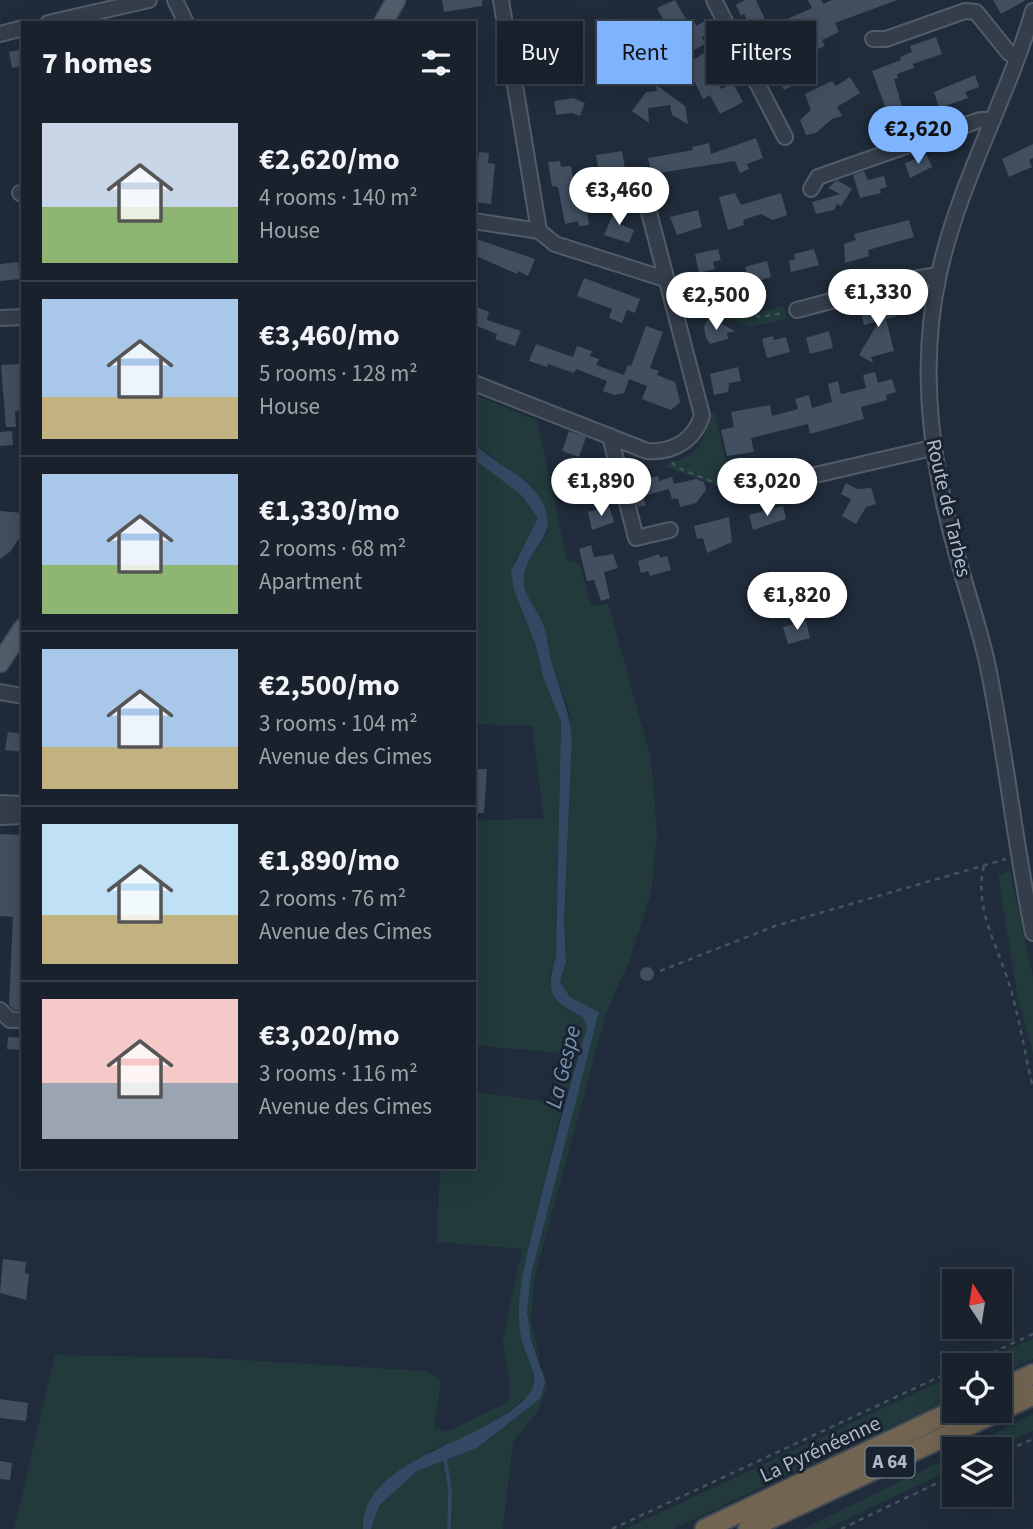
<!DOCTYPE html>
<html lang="en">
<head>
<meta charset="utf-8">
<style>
  :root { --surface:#18212c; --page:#212934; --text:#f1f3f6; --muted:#9fa3a9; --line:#363e48; --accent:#7eb3fd }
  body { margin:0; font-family:"Source Sans 3",sans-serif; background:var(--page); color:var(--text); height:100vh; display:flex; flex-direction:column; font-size:26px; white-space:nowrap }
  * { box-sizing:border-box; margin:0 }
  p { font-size:23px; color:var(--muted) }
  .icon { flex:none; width:38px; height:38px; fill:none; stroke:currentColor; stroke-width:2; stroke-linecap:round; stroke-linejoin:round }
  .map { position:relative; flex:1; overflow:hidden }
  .panel { position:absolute; left:21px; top:21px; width:455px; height:1148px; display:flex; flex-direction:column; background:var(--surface); border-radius:0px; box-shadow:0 7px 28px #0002,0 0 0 2px var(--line) }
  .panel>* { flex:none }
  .banner { position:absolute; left:497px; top:21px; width:430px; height:63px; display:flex; gap:14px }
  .needle { width:46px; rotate:348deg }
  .controls { position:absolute; left:942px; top:1269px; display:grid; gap:14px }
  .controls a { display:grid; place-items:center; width:70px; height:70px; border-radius:0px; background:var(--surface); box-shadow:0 7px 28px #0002,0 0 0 2px var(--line); font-size:35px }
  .price { position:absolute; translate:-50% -60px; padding:0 16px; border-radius:24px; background:#fff; color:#222; font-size:23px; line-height:46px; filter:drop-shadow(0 2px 4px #0008) }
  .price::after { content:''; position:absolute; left:50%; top:42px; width:21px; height:16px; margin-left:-10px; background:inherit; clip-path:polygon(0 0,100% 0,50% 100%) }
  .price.selected { background:var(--accent); color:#111 }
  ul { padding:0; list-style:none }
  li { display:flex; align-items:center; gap:21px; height:175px; padding:0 21px }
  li+li { border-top:2px solid var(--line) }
  li span { display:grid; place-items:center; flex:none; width:196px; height:140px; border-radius:0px; color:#555 }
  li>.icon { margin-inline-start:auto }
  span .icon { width:84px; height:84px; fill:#fffc; stroke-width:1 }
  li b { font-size:30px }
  h2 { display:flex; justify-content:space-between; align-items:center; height:84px; padding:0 21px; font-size:30px }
  .chip { padding:0 24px; border-radius:0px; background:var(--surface); box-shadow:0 7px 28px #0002,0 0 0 2px var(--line); font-size:24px; line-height:63px }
  .chip.selected { background:var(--accent); color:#111 }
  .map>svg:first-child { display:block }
  .green { fill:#223a3c }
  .water { fill:#334863 }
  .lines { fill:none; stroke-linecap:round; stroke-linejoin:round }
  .stream { stroke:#334863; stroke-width:3.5 }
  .building { fill:#414f60 }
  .minor-casing { stroke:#525c69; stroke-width:18 }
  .major-casing { stroke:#3d4754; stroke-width:21 }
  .highway-casing { stroke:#3f4956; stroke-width:23 }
  .path { stroke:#405759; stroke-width:2.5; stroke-dasharray:5 5; stroke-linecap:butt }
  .minor { stroke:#343e4b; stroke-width:14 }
  .major { stroke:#525d6b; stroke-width:18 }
  .highway { stroke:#716451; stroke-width:19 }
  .labels { text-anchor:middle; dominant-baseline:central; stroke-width:6; stroke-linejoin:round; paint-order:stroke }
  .shield { fill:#192330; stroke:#828c9a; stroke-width:2 }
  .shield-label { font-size:19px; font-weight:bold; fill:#afb9c7 }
  .street-label { font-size:21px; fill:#afb9c7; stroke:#192330 }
  .water-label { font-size:23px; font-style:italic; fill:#7590b1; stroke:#192330 }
</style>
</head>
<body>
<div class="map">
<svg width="1033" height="1529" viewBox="0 0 1033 1529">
  <rect width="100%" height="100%" fill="#202c3b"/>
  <path class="green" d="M684,278l81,33 19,-5 3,13 -37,8 -62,-27z
    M474,395l63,25 30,140 13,3 11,44 17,-4 43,156 6,74 -6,60 -23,71 -22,49 -71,263 -4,46 16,66 -10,24 -24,30 -10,87h-132l8,-23 38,-35 60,-23 64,-50 1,-32 -11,-27 -4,-27 4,-37 68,-263 -29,-15 -10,-15 6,-20 -2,-40 8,-185 -3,-25 -18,-51 -8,-37 -16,-28 -3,-15 2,-15 22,-34 -14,-43 -60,-46z
    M715,413l17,78 -69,-25c33,-12 39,-15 47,-50z
    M474,459l47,36 17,23 -6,16 -17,26 -1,30 22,56 7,31 18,45 -5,234 -6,20 15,33 18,8 4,10 -30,100 -33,143 -5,42 4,32 10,21 1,19 -4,10 -32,26 -26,15 -42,16 -67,72v6h-349l41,-174 154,3 217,13 15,10 -7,47 12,4 62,-30 2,-16 -7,-47 19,-90 -85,-7 3,-75h34v-75l76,10 9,-49 -85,-8v-224l70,-3 -12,-92 -58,-2z
    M1010,871l23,106v77l-15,-55 -20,-124z
    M1033,1338v21l-34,16v-10h-25z
    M954,1375v22l-281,132h-48z
    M1033,1414v17l-38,18h-30z
    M954,1455v13l-128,61h-23z"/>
  <path class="water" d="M474,443c21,22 54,32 68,59 19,36 -17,46 -18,78 0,18 13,28 19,44 4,11 5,24 8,36 7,26 18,49 21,77l-8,185 2,40 -6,20 10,15 29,15 -68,263 -4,37 4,27 14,42 -4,17 -64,50 -60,23 -38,35 -8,23h-8c-2,-73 127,-86 166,-135 13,-16 -2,-34 -6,-50 -3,-9 -4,-22 -4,-32 0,-31 10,-64 17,-94 15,-64 32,-128 51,-191l-4,-10c-34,-16 -37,-26 -27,-61l5,-234 -18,-45 -7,-31 -22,-56 -3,-19 27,-53 -17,-23 -47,-36z"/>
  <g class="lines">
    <path class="stream" d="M445,1458l5,32 -1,39"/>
  </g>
  <path class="building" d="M442,0h40v6l-38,6z
    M675,0l13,23 6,-2 2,5 13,-7 6,12 -13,6 3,7 -11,6 -9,-17 -12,5 -16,-30z
    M745,0h11l11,23 4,-3 3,5 38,-17 -4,-8h13l2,4 9,-4h65l-62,23 4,9 -17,8 3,6 -9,4 -3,-5 -5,2 -8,-17 -18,10 8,18 -4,2 12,23 -14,7 -32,-66 -2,1 -6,-11 -3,2 -5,-11z
    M993,0h33l-25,14z
    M578,33l6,36 -16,2 -3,-13 -9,2 -4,-22z
    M936,37l6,17 -29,10 1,4 -17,6 1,4 -4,1 11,38 -14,5 -19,-51 29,-11 -1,-3 12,-5 -2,-6z
    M23,49v16l-11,3 -3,-16z
    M704,53l17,36 12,-6 10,19 -23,12 -10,-19 -7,4 -15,-31 -17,9 1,5 -16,3 -3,-15 33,-5z
    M975,75l4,12 -14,5 3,6 -29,10 -5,-16z
    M850,77l10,16 -23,14 5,9 -10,3 -16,14 -10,2 -6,-15 11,-10 -6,-16 27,-13 4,5z
    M656,85l29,21 3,18 -16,-9 -2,-10 -22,3 1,15 -17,-12 14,-19 11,-1z
    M573,98l12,5 -5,13 -8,-3 -16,2 -2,-14z
    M756,138l7,20 -16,6 2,5 -9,4 -5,-12 -83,13 -4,-16 45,-8 -1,-3 17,-4 2,11z
    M1033,144v14l-4,2 3,7 -23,10 -7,-18z
    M622,151l3,17 -26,4 -3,-17z
    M479,152l10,1 -1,10 7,1 -4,40 -17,-2v-41l4,1z
    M927,155l5,12 -22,11 -5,-15z
    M560,161l1,6 10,-1 6,35 8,-1 4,25 -10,1 -1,-5 -13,3 -7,-37 -6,-1 -4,-24z
    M864,171l4,9 16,-4 3,11 -7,2 1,4 -21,5 -7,-23z
    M837,180l15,9 -11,17 -4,-2 -3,6 -18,4 -4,-12 28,-8 -12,-6z
    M735,193l6,12 40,-12 6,22 -14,5 -12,-6 -18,6 1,5 -16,5 -9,-33z
    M617,205l9,4 -6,15 14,6 -5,13 -25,-8z
    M698,210l4,17 -25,8 -7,-18z
    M909,220l5,17 -46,13 1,6 -24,7 -1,-19 12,-4 -2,-6z
    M474,238l61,21 -7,17 -10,-5 -1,3 -43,-19z
    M718,249l3,11 -8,2 2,7 -16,4 -4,-19z
    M814,249l5,16 -28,7 -2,-11 6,-2 -1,-5z
    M767,261l4,16 -21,6 -5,-16z
    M18,262l2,17 -20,2v-17z
    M584,278l56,21 -5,14 -8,-3 -5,13 -13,-5 3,-9 -35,-13z
    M884,297l2,5 5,-1 5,16 -10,2 8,32 -23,6 2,6 -14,-8 20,-34 -15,4 -4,-16 15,-4 -2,-5z
    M474,306l15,6 -2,8 34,11 -6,15 -20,-7 2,-5 -23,-9z
    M711,314l3,12 8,-2 13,7 -8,2 1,6 -18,5 -4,-6 -2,-11z
    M646,326l17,6 -13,36 9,3 -2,4 18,7 5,20 -9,8 -29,-11 5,-13 -18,-7 -5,14 -10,2 -11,-4 4,-10 -31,-12 -2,4 -26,-9 -1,3 -18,-6 7,-17 37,13 4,-11 15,5 -2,5 9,3 -3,6 28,10 4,-10 3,1z
    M829,331l4,17 -23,6 -4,-16z
    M773,336l1,4 12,-3 4,15 -23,6 -5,-19z
    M20,364l3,46 -8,1 1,16h-10l-5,-62z
    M738,367l3,14 -12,2 -1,9 -14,3 -4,-21z
    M875,372l3,11 14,-4 4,13 -10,3 1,5 -26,7 3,12 -54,15 -2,-10 -57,14 3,14 -27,4 -6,-26 13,-3 -3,-15 39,-7 2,11 26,-7 -3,-10 14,-4 3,13 20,-6 -4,-18 10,-3 3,13 25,-6 -3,-13z
    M12,431l1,14 -13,1v-14z
    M569,431l17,6 -7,20 -17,-6z
    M575,469l-3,7 13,-3 3,14 -22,6 -6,-21z
    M658,476l1,5 13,-4 2,7 22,-5 8,3 2,8 -10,13 -16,4 -2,-9 -6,1 -3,-10 -26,7 3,9 -8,2 -6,-24z
    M846,483l11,6 14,-1 5,16 -10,3 -10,17 -14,-8 9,-17 -10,-5z
    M609,506l5,16 -22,8 -4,-18z
    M783,506l3,13 -33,11 -4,-15z
    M0,511l23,2v19l-12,19 -11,8z
    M729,517l3,25 -25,11 -4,-15 -6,1 -3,-13z
    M591,545l3,12 19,-3 5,14 -14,4 6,26 -9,3 -7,-21 -7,1 -8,-32z
    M659,554l1,4 7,-2 4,14 -21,6 -2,-5 -7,2 -3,-12z
    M806,621l4,17 -22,6 -5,-17z
    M8,732l15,2v18l-18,-2z
    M474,769h13l-3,44h-10z
    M0,834l23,1v175h-9l-5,-5 4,-88 -13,-1z
    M640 974a7 7 0 1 1 14 0a7 7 0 1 1-14 0Z
    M8,1037l15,1v12l-16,-1z
    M3,1259l23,3 -1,11 4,1 -3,26 -26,-7z
    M0,1399l28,4 -2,18 -26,-3z
    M0,1461l12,2 -2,17 -10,-1z"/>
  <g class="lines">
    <g class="minor-casing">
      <path id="minor" d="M175,0l11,23
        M714,0l71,137
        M1033,11c-26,89 -74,171 -94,263 -21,93 -8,190 18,281 10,38 23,74 31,112 18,88 27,178 45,266
        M48,23l101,-23
        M0,34l23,-6
        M873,39h13l79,-28 11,1 33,41 8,4
        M811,189l7,-12 162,-57h13
        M20,193l3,-1
        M474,221l65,10 -38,-231
        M539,231l16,13 110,35
        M797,310l117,-31 24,-4
        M0,318l23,-1
        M474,383l173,68c26,2 48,-11 55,-36l-57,-218
        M610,436l26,102 34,-8
        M785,482l147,-34
        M0,692l23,4
        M0,803l23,1
        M0,817l23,-1
        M0,1010l10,10h13"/>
    </g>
    <g class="major-casing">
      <path id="major" d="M383,23l13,-23
        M0,663l23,-35"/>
    </g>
    <g class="highway-casing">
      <path id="highway" d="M999,1390l34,-16
        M705,1529l250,-119
        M748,1529l285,-134"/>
    </g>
    <path class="path" d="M681,286l79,31 24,-4
      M672,462l4,5 72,29 28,-6
      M984,866c-11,42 15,82 26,121 10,33 15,68 23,101
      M660,971l115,-45 231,-67
      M965,1365l68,-31
      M999,1454l34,-15
      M612,1529l342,-159
      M841,1529l113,-54"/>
    <use href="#minor" class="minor"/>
    <use href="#major" class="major"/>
    <use href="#highway" class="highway"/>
  </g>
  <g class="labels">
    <rect class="shield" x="865.5" y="1446.5" width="49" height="31" rx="5"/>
    <g class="shield-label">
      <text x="890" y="1462">A 64</text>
    </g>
    <g class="street-label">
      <text transform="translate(949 508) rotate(77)">Route de Tarbes</text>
      <text transform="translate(820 1449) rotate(-25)">La Pyrénéenne</text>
    </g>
    <g class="water-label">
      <text transform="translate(563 1067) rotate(-76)">La Gespe</text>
    </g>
  </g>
</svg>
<div class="controls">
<a><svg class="needle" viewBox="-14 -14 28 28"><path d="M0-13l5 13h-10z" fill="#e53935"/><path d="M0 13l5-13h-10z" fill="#9fa3a9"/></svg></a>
<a><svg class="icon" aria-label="locate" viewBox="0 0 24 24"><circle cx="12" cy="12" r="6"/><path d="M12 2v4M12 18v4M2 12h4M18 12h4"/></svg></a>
<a><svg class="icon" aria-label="layers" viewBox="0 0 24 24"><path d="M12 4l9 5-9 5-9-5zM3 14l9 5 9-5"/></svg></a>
</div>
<b class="price selected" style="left:918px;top:166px">€2,620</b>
<b class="price" style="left:619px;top:227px">€3,460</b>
<b class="price" style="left:878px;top:329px">€1,330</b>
<b class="price" style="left:716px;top:332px">€2,500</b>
<b class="price" style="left:601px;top:518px">€1,890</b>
<b class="price" style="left:767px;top:518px">€3,020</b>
<b class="price" style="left:797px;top:632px">€1,820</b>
<div class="banner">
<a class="chip">Buy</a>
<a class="chip selected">Rent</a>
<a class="chip">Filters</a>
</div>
<section class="panel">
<h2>7 homes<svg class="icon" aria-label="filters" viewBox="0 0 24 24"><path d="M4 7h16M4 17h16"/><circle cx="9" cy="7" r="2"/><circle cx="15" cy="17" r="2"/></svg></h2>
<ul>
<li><span style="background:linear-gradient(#c9d6e8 60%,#8fb573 0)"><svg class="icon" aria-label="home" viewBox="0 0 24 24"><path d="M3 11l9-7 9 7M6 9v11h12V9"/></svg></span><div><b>€2,620/mo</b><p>4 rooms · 140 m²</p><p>House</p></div></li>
<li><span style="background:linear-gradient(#a9c7e8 70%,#c2b280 0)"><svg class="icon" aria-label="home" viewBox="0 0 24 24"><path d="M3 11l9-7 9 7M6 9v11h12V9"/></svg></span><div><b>€3,460/mo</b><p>5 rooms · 128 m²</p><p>House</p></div></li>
<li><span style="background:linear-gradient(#a9c7e8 65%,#8fb573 0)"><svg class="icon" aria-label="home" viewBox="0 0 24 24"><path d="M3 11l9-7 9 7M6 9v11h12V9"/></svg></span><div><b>€1,330/mo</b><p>2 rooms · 68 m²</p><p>Apartment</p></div></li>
<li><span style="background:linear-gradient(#a9c7e8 70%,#c2b280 0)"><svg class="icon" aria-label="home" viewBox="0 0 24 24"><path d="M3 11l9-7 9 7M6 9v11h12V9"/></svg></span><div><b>€2,500/mo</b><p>3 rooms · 104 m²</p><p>Avenue des Cimes</p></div></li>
<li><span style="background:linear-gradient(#bfe0f5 65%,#c2b280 0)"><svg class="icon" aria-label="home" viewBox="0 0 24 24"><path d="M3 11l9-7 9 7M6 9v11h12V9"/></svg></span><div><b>€1,890/mo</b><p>2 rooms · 76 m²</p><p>Avenue des Cimes</p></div></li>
<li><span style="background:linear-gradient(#f6c9c9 60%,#9aa5b1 0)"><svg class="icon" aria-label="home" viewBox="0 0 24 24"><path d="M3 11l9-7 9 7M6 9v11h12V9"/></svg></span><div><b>€3,020/mo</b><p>3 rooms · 116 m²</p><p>Avenue des Cimes</p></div></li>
</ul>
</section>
</div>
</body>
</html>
